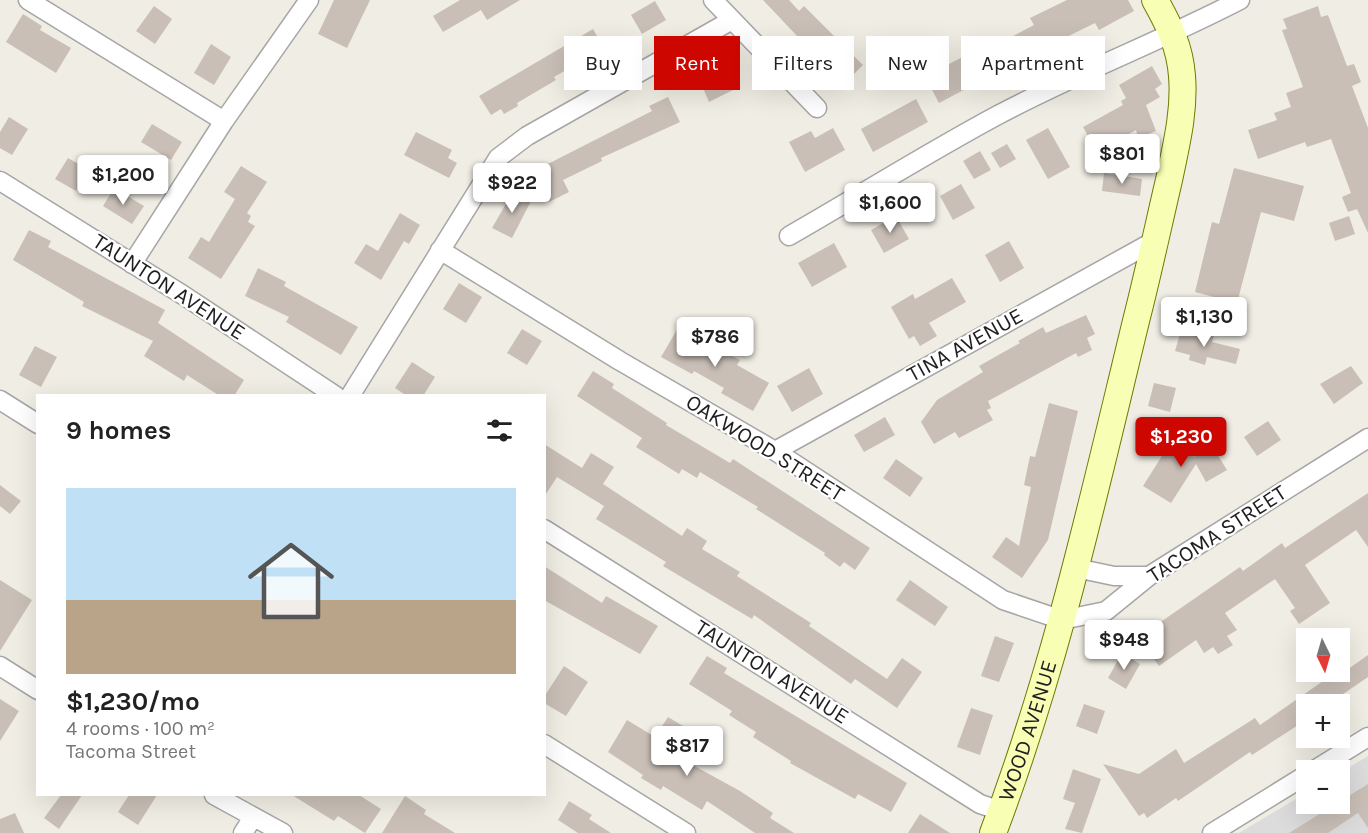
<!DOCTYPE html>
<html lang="en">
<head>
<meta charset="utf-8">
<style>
  :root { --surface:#fff; --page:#f2f2f2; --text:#222; --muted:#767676; --line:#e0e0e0; --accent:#cd0700 }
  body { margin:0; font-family:Karla,sans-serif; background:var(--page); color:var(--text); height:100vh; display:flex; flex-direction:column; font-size:22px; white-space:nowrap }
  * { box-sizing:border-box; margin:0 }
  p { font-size:20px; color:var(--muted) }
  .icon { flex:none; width:33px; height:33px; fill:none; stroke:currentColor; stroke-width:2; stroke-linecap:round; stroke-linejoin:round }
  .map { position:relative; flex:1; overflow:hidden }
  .sheet { position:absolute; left:36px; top:394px; width:510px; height:402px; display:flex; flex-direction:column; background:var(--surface); border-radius:0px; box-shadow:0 6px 24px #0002 }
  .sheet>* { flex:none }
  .hud { position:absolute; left:564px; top:36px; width:570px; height:54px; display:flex; gap:12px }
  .needle { width:39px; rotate:175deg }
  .buttons { position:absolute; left:1296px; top:628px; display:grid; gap:12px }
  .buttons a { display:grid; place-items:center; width:54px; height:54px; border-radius:0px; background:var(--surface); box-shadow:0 6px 24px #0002; font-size:30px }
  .price { position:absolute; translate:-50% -51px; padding:0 14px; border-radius:6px; background:#fff; color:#222; font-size:20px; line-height:39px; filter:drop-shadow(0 2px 3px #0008) }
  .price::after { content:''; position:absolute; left:50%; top:36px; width:18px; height:14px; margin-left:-9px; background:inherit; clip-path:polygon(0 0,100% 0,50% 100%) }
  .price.current { background:var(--accent); color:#fff }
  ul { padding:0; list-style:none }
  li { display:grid; align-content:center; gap:12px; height:318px; padding:0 30px }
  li+li { border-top:2px solid var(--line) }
  li span { display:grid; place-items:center; height:186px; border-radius:0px; color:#555 }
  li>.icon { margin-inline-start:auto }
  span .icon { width:108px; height:108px; fill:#fffc; stroke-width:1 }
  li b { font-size:26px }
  h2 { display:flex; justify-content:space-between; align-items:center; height:72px; padding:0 30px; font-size:26px }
  .pill { padding:0 21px; border-radius:0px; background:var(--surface); box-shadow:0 6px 24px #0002; font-size:21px; line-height:54px }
  .pill.current { background:var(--accent); color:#fff }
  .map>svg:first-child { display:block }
  .residential { fill:#dddcdc }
  .building { fill:#c9bfb7 }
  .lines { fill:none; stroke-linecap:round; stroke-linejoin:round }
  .street-casing { stroke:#a6a6a6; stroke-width:21 }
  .secondary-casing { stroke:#6a7b00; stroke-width:28 }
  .street { stroke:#fff; stroke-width:18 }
  .secondary { stroke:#f8ffb4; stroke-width:26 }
  .labels { text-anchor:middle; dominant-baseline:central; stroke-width:4.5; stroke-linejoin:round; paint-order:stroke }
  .street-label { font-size:22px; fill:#1f1f1f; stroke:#fff }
</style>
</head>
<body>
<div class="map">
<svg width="1368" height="833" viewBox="0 0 1368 833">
  <rect width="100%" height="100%" fill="#f0ede4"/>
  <path class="residential" d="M1368,756v77h-129l67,-40v11h34v-31z"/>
  <path class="building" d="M334,0h36l-23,48 -29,-14z
    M460,0h60l-33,20 -6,-10 -38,22 -10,-16z
    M763,0h26l10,11 5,-5 59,59 -18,18 -34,-36 -4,4 -12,-12 3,-2z
    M1067,0h61l6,11 -35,19 -4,-7 -65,32 3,6 -18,10 -40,19 -2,-5 -34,18 -17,-32 22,-12 3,6 35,-18 3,4 49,-26 -4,-7z
    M655,1l11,19 -24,14 -11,-19z
    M154,6l18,13 -17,25 -19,-13z
    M1318,6l3,11 7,-2 19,51 7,-2 7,18 -9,4 16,42v105l-11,-24 -9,3 -6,-15 9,-4 -20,-54 -24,8 -2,-5 -47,17 -10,-29 29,-10 -3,-7 17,-6 -5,-14 17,-6 -21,-57 5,-1 -4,-10z
    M23,14l19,12 -2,4 31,18 -15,25 -50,-31z
    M593,29l11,19 -50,29 2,3 -39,23 1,3 -14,8 -3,-5 -10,6 -12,-19z
    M211,44l20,13 -17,28 -20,-12z
    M1152,66l10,18 -7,5 5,8 -14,8 10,26 -18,7 -2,-8 -39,22 -14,-25 40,-22 -2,-4 5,-3 -7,-13z
    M724,69l11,20 -26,13 -9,-21z
    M668,97l12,25 -79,36 1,3 -39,19 6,12 -20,10 -15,-31 118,-60 -3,-5z
    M916,99l12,23 -55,30 -12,-23z
    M9,117l19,12 -16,26 -12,-7v-16z
    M152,124l30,18 -11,18 -30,-18z
    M833,128l12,22 -40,22 -16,-30 22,-11 4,7z
    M1048,128l22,39 -22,12 -22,-39z
    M416,132l36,18 -4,8 9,5 -8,15 -45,-23z
    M1007,144l9,15 -16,9 -9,-15z
    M980,151l11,19 -17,9 -11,-18z
    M68,158l21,12 -13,21 -21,-12z
    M241,166l26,16 -20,31 4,3 -3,6 7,4 -34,53 -33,-21 13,-21 8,5 26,-43 -11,-7z
    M1234,168l70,18 -10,35 -33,-9 -24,91 -42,-11 17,-70 7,2z
    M1104,173l38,6 -2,17 -38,-5z
    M961,184l14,24 -22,12 -13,-24z
    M114,188l30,18 -12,18 -29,-18z
    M515,188l16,13 -19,37 -20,-10z
    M400,213l20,12 -11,19 -5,-3 -23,39 -27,-17 12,-19 12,7z
    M896,216l13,23 -25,14 -13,-23z
    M1349,216l6,18 -20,7 -6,-18z
    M29,230l22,11 -3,6 117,63 -7,13 86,57 -10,16h-14l-33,-21 -3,6 -40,-25 9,-15 -71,-35 2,-4 -71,-42z
    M1009,241l15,27 -24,14 -15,-27z
    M834,243l13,24 -35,20 -14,-24z
    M258,268l28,14 -2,4 74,41 -17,28 -55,-33 3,-5 -44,-21z
    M952,278l14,24 -37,21 8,13 -17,10 -6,-10 -5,3 -18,-32 22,-13 2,5z
    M459,283l23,14 -16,26 -23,-14z
    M1086,315l9,19 -8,4 5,12 -14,7 -2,-4 -88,48 3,7 -4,2 6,10 -34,18 -4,-6 -21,12 -13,-22 16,-22 46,-28 -4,-6 41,-23 -2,-2 25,-14 3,6z
    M1182,327l32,8 -2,7 28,7 -4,15 -29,-7 -2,8 -16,-5 1,-5 -15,-4z
    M678,328l62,32 -3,5 32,18 -16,28 -32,-18 3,-5 -30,-17 -2,3 -31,-17z
    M522,329l20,12 -15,24 -20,-12z
    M35,346l22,11 -16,30 -22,-12z
    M412,362l23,15 -12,19h-16l-12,-8z
    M1351,366l12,17 -29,21 -14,-20z
    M809,368l14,26 -31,18 -15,-26z
    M593,371l21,13 -2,4 55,35 -1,2 64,38 3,-4 137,89 -15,22 -11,-8 -4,5 -16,-12 1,-2 -69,-44 2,-2 -58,-35 -3,6 -15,-9 -3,5 -43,-27 6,-9 -65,-42z
    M1154,383l22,5 -6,24 -22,-6z
    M1049,403l29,8 -30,129 -26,38 -30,-21 14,-20 13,9 12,-59 -7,-2 6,-29 5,1z
    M885,417l10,18 -31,17 -10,-17z
    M1268,421l13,19 -24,16 -13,-19z
    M1179,429l15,28 18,-11 15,24 -21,12 -10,-18 -25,39 -28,-17z
    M544,444l38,24 9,-15 23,14 -11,17 79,52 5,-8 20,13 -5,8 38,23 -3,4 74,47 -2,3 78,53 15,-21 20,14 -25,36 -42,-29 -4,5 -97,-69 -2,4 -89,-53 3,-4 -70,-43 8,-13 -47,-29 -13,20z
    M896,459l27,19 -13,19 -27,-19z
    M0,485l21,16 -11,13 -10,-8z
    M1368,493v54l-12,-17 -51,35 25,38 -31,21 -9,-13 5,-3 -20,-29 -50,34 12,17 -10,6 6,9 -15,9 -5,-7 -9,6 -8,-13 -37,26 -20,-29 101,-70 3,4 39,-28 3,5z
    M544,566l58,37 4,-7 52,30 -18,28 -96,-54z
    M0,580l32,20 -32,51z
    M910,580l38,27 -13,19 -39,-26z
    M995,636l19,7 -15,39 -18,-6z
    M1122,653l18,11 -14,25 -18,-11z
    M1368,655v22l-41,28h-21v15l-54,35 -2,-3 -72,49 -2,-3 -29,20 -3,-5 -5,3 -36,-52 36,10 37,-25 8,14 71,-45 5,7 76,-53h4l2,-4 2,4z
    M707,656l20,12 -3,5 183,110 -16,29 -33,-18 -3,5 -65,-36 1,-2 -38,-24 3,-5 -27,-17 3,-4 -43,-27z
    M564,666l24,16 -22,34 -22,-13v-6z
    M0,699l19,12 -19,30z
    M1084,704l21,7 -8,23 -21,-8z
    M971,708l22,7 -13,40 -23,-8z
    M668,717l15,9 -16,25 73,40 33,22 -3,5 24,15h-39l-48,-32 -5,9 -39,-24 -2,4 -20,-12 2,-3 -35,-23 19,-32 28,17z
    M1073,769l28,10 -19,54 -17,-4 10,-26 -12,-4z
    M1368,784v44l-10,-15 -30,20h-39z
    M61,795h21l-23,34 -15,-11z
    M129,795h28l-19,30 -20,-13z
    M292,795h67l22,14 -16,24 -27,-17 -4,5z
    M405,796l21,14 -2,4 31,19h-73z
    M569,801l23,14 -3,4 22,14h-33l-20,-13z
    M15,813l9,20h-24v-14z
    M920,814l30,19h-42z"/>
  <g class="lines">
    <g class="street-casing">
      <path id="street" d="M28,0l196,121
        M713,0l104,108
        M0,181l183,114 153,101
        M789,236c70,-40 138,-83 209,-121 79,-42 163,-74 242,-115
        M440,250l180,111 155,90 228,149 59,20 44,-9 43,-35 219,-138
        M132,264l92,-143 85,-121
        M350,396l148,-238 29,-22 205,-116
        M0,400l38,24
        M775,451l381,-211
        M544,529l436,275 21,7
        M1076,568l38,8h35
        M0,666l38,24
        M544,744l142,89
        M1313,771l55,-34
        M214,795l69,38
        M243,833l10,-16
        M1212,833l94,-58"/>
    </g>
    <g class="secondary-casing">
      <g id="secondary">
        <path id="s1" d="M993,833c63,-166 101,-339 143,-512 12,-47 22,-94 33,-141 7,-34 16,-69 13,-104 -2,-29 -13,-51 -27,-76"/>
      </g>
    </g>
    <use href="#street" class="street"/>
    <use href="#secondary" class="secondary"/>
  </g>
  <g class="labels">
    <g class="street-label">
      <text transform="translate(169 287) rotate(33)">TAUNTON AVENUE</text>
      <text transform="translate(965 345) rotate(-29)">TINA AVENUE</text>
      <text transform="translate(765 448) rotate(32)">OAKWOOD STREET</text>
      <text transform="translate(1217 534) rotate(-33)">TACOMA STREET</text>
      <text transform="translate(772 672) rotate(32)">TAUNTON AVENUE</text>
      <text stroke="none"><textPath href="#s1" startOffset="108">WOOD AVENUE</textPath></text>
    </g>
  </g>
</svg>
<div class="buttons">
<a><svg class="needle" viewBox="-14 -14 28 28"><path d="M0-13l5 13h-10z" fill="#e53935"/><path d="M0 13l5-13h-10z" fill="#767676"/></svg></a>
<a>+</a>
<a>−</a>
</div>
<b class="price" style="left:1122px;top:185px">$801</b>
<b class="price" style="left:123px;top:206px">$1,200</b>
<b class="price" style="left:512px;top:214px">$922</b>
<b class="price" style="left:890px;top:234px">$1,600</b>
<b class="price" style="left:1204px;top:348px">$1,130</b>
<b class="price" style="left:715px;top:368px">$786</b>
<b class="price current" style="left:1181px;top:468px">$1,230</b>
<b class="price" style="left:1124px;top:671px">$948</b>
<b class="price" style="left:687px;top:777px">$817</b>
<div class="hud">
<a class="pill">Buy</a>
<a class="pill current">Rent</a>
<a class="pill">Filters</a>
<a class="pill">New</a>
<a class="pill">Apartment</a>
</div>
<section class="sheet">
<h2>9 homes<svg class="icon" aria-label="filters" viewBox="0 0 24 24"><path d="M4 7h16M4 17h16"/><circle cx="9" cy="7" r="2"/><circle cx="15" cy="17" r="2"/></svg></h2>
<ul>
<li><span style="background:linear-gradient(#bfe0f5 60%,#b9a48a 0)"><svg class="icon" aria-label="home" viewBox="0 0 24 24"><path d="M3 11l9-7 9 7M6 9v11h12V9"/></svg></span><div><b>$1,230/mo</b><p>4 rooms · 100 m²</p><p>Tacoma Street</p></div></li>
</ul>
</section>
</div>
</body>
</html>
